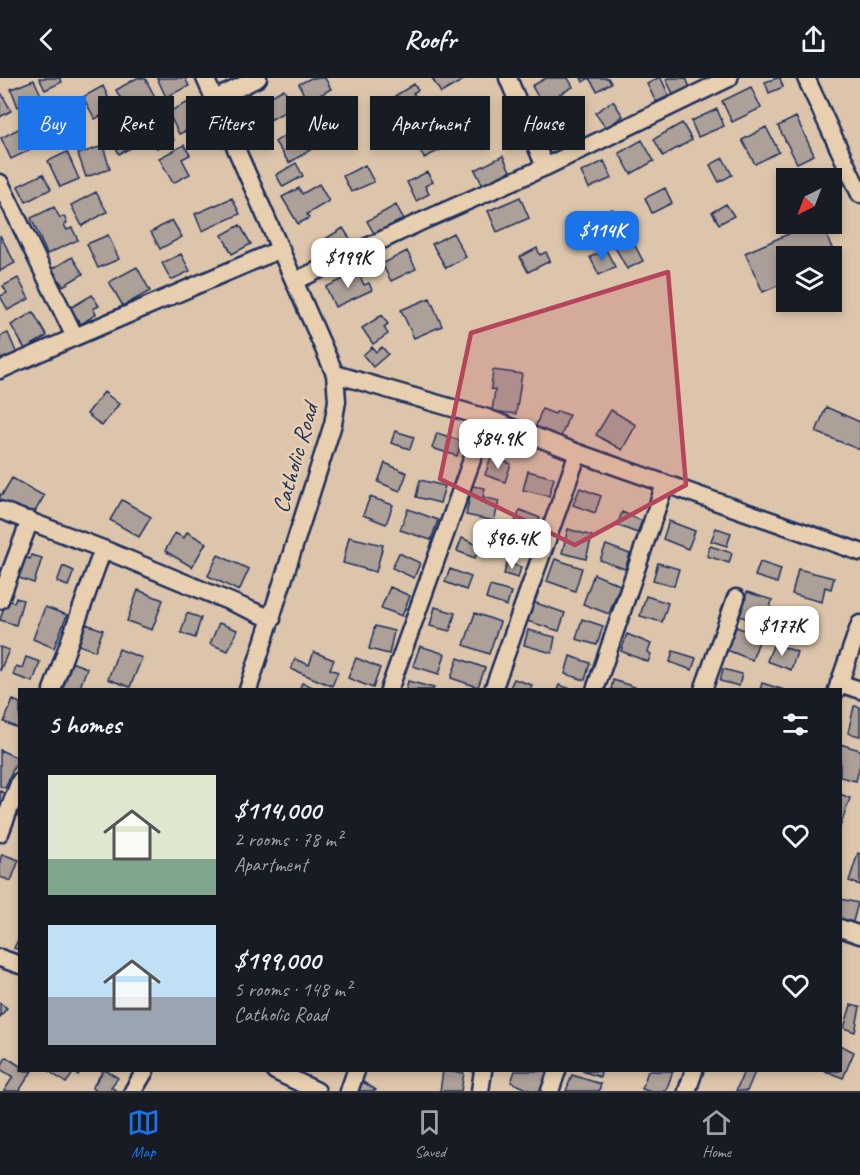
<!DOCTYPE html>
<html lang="en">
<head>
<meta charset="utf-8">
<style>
  :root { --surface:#171b24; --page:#242831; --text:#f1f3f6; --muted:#9ea1a6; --line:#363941; --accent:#1a73e8 }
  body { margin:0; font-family:Caveat,sans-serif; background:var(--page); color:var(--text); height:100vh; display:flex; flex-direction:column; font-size:22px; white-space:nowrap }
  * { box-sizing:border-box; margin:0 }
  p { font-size:20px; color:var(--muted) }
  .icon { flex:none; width:33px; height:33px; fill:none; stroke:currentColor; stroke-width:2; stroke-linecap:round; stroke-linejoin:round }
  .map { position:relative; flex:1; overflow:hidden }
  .sheet { position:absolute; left:18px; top:610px; width:824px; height:384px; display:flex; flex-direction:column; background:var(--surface); border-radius:0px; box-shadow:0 3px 9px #0003 }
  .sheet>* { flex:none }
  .banner { position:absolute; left:18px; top:18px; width:825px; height:54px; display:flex; gap:12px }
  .needle { width:39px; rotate:222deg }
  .tools { position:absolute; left:776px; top:90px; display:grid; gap:12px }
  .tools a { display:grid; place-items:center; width:66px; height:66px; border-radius:0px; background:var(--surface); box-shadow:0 3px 9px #0003; font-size:30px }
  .price { position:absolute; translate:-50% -51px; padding:0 14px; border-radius:12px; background:#fff; color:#222; font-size:20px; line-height:39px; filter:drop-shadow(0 2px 3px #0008) }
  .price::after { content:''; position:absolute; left:50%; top:36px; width:18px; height:14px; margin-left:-9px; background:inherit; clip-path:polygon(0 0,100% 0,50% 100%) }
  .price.active { background:var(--accent); color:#fff }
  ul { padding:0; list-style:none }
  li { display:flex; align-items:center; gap:18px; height:150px; padding:0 30px }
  li span { display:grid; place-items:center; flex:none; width:168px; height:120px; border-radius:0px; color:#555 }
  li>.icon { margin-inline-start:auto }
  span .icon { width:72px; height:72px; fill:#fffc; stroke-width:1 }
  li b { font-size:26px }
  h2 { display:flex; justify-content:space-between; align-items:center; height:72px; padding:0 30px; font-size:26px }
  .pill { padding:0 21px; border-radius:0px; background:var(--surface); box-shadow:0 3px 9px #0003; font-size:21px; line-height:54px }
  .pill.active { background:var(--accent); color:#fff }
  header { display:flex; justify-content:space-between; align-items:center; height:78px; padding:0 30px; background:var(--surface); font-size:27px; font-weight:800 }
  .dock { display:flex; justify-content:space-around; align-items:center; height:84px; border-top:2px solid var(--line); background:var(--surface); font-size:16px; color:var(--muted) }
  .dock a { display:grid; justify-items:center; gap:3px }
  .dock .active { color:var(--accent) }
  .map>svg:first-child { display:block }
  .building { fill:#aca098; stroke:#1b2f5e; stroke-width:1.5 }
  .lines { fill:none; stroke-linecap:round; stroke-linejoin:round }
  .street-casing { stroke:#1b2f5e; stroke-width:21 }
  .street { stroke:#e8cfb0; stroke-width:16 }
  .marked { fill:#b6455b; fill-opacity:0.2; stroke:#b6455b; stroke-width:4.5; stroke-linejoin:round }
  .labels { text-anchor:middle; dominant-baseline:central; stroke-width:5; stroke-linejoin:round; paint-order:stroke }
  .street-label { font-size:24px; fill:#1b2f5e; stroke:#e8cfb0 }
</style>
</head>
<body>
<header><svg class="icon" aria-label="back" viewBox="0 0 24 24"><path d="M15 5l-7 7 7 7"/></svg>Roofr<svg class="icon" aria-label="share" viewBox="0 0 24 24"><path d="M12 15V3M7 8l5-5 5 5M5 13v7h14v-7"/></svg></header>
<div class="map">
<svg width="860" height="1013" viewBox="0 0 860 1013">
  <rect width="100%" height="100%" fill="#dcc5ab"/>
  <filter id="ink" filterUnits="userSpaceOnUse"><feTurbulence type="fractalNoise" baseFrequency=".0167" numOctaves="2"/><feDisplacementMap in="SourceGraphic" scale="12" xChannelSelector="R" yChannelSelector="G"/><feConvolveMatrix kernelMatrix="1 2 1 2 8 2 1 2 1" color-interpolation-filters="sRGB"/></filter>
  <g filter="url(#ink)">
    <path class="building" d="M39,0h21l2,4 -17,8z
      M137,0h8l12,23 -27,14 -14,-25z
      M157,0h28l4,8 -23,11z
      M311,0h14l6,11 -24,13 -8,-18z
      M432,0h33v1l-24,14z
      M546,0h22l5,9 -31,17 -10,-18z
      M581,0h27l3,5 -14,8 -8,-13 -6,4z
      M658,0h3l8,18 -13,6 -9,-18z
      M668,0h18l4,10 -16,8 -8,-17z
      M777,0h3l3,9 -14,6 -4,-11z
      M34,2l8,17 -24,10 -7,-18z
      M414,6l4,6 -5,3 6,7 -15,10 -9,-14z
      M103,8l6,13 -5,2 6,10 -15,8 -12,-22z
      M751,9l10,21 -29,14 -10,-21z
      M284,11l7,13 -6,3 3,5 -18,10 -10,-18z
      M2,16l9,17 -11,6v-22z
      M193,22l11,23 -25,11 -11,-22z
      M480,23l9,18 -28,13 -8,-18z
      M613,23l10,15 -17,12 -11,-15z
      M717,31l7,17 -26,11 -7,-16z
      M160,34l14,28 -17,8 -14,-28z
      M342,36l11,18 -20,12 -12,-18z
      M796,39l18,38 -17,8 -19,-37z
      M51,41l10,15 -18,11 -10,-15z
      M138,43l9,19 -28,14 -9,-19z
      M682,45l10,17 -29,16 -9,-17z
      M565,46l10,16 -27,16 -9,-17z
      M766,49l13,25 -24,12 -13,-24z
      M20,50l10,22 -19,9 -10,-21z
      M291,53l5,8 10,-7 9,15 -26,16 -14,-21z
      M435,53l9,17 -20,10 -9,-17z
      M642,62l12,21 -23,13 -12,-21z
      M184,67l6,10 -8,4 8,15 -17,9 -14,-25z
      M103,68l7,23 -24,8 -8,-23z
      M67,74l12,27 -19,8 -12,-26z
      M503,78l7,15 -17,9 3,5 -11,5 -10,-20z
      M723,80l9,17 -13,7 -9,-17z
      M604,83l8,17 -23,10 -8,-16z
      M296,85l7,13 -20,11 -7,-12z
      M365,87l9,17 -23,10 -8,-16z
      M427,94l6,10 -8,4 4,8 -13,7 -9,-19z
      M43,96l8,15 -25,13 -8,-16z
      M319,106l10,17 -22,13 2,4 -11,6 -16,-27 17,-9 3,6z
      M665,110l7,15 -20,10 -7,-15z
      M96,114l11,20 -25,14 -11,-21z
      M520,119l9,21 -32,14 -9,-21z
      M232,120l8,16 -38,17 -7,-17z
      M726,126l8,12 -15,8 -7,-12z
      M396,127l9,16 -29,16 -9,-16z
      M54,129l6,11 4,-2 3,7 -3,2 3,5 5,-2 6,12 -31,14 -16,-36z
      M612,131l10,15 -22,15 -11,-16z
      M172,142l10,17 -22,12 -9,-17z
      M811,146h10l16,35 -6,2v-5h-45v26l-23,10 -18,-39z
      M240,147l11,19 -19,10 -10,-19z
      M343,150l10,15 -21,13 -10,-15z
      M453,155l13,24 -20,11 -14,-24z
      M0,157l15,28 -15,8z
      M108,157l11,24 -21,9 -11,-24z
      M631,160l12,23 -16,8 -12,-22z
      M537,170l3,7 6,-3 4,9 -22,11 -8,-15z
      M606,172l9,17 -16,8 -9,-18z
      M407,173l9,18 -25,12 -9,-17z
      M181,176l9,17 -19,9 -9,-17z
      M72,179l11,17 -20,12 -11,-17z
      M137,189l13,24 -27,15 -14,-24z
      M358,194l6,13 5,-2 3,7 -37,17 -9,-20z
      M18,200l11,21 -21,11 -8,-14 7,-3 -4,-7z
      M92,217l7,11 -6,3 3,5 -15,10 -11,-16z
      M430,220l12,28 -28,12 -13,-28z
      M33,234l14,24 -22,13 -14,-24z
      M382,237l6,9 -4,3 4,7 -15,10 -11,-16z
      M8,255l9,21 -17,7v-25z
      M372,269l4,5 6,-5 6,7 -15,13 -10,-12z
      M493,292l29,4 -6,40 -24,-3 3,-21 -4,-1z
      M104,314l15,12 -17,22 -15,-12z
      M826,329l34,15v28l-44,-18z
      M542,331l13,5 2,-3 12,4 -8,22 -26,-9z
      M611,332l25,15 -14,25 -26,-15z
      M395,353l19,6 -4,12 -19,-6z
      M437,355l25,8 -5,15 -25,-8z
      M491,379l20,7 -6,18 -20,-7z
      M385,385l22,10 -7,18 -22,-9z
      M528,393l26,7 -5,18 -26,-6z
      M12,400l32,18 -14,24 -30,-18v-8l2,1z
      M420,402l25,6 -5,17 -24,-6z
      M472,408l13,2 -2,9 16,4 -5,20 -28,-6z
      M580,410l21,8 -6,17 -22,-8z
      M370,419l23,8 -7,19 -23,-9z
      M122,422l29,17 -12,20 -29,-17z
      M408,431l30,11 -7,20 -31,-10z
      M520,432l20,8 -6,12 -19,-8z
      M622,434l20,9 -5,12 -20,-8z
      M669,443l26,10 -7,18 -25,-10z
      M508,444l10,6 -7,13 -10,-6z
      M716,450l15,5 -4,13 -16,-5z
      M568,451l24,7 -6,23 -24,-6z
      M187,454l19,11 -14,24 -27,-16 10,-18 9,5z
      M349,459l34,8 -7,27 -33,-9z
      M462,460l18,8 -5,12 -18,-7z
      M606,467l24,9 -5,15 -25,-9z
      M710,468l22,7 -3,10 -22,-7z
      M399,475l21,10 -6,15 -22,-10z
      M31,477l11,3 -8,25 -18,-6 6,-21 8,3z
      M218,477l31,14 -10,22 -31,-15z
      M555,481l27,9 -7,23 -28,-10z
      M760,484l21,7 -4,14 -22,-7z
      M507,485l14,4 -3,11 -14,-4z
      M658,485l21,6 -5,17 -21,-6z
      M63,488l11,5 -6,15 -11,-4z
      M450,491l21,8 -5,13 -21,-8z
      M798,491l36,9 -3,11 -6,-2 -3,15 -30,-8z
      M594,496l26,11 -11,29 -26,-10z
      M490,508l21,6 -4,14 -21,-7z
      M390,509l20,9 -8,20 -21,-8z
      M138,512l25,10 -11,30 -25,-9z
      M747,514l25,8 -7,24 -26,-8z
      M646,518l22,7 -6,19 -22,-6z
      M16,520l7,2 -7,25 -16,-5 6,-20 8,2z
      M533,524l32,11 -6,18 -32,-10z
      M45,529l22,8 -13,33 -21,-9z
      M435,529l20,6 -5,18 -20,-5z
      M791,532l21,7 -7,20 -21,-8z
      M187,535l14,5 -6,20 -14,-5z
      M475,535l25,9 -11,32 -25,-9z
      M582,541l21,7 -6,19 -21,-6z
      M219,545l18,7 -9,21 -18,-7z
      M86,546l17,6 -8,21 -16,-6z
      M375,548l19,5 -5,23 -20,-5z
      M736,549l25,9 -9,24 -25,-10z
      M528,552l27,7 -3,16 -28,-8z
      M627,556l24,10 -3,8 3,2 -3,8 -27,-11z
      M774,565l23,9 -6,18 -24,-9z
      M420,568l25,8 -6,20 -26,-8z
      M0,569l9,3 -9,21z
      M119,571l23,9 -12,29 -22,-8z
      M673,573l23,7 -4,12 -22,-8z
      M314,574l20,8 -4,9 8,3 -6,14 -41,-17 4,-10 14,6z
      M570,578l20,7 -5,17 -20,-6z
      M26,579l14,5 -7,20 -20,-7 3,-9 6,2z
      M356,580l24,10 -7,20 -25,-10z
      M458,580l27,10 -7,19 -27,-9z
      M71,584l16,6 -8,22h-18z
      M723,591l19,5 -3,12 -19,-5z
      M514,601l18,6 -2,5h-21z
      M613,602l22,7 -1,3h-23z
      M408,603l26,7 -1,2h-27z
      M302,605l18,7h-21z
      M762,605l22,7h-24z
      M559,607l15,5h-17z
      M13,622l7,3v26l-16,-7z
      M854,628l6,1v29l-12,-3z
      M840,666l20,6v15l-4,16 -16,-4z
      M0,672l18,8 -13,30 -5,-2z
      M0,713l6,3 -6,13z
      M840,716l10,4 -10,29z
      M858,775l2,1v31l-11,-4z
      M2,776l17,6 -8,21 -11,-4v-16z
      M841,821l17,4 -6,22 -12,-4z
      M20,858v14l-6,-2z
      M0,925l7,5 -7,9z
      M851,927l9,2 -5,25 -11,-4z
      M840,967l14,7 -11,26 -18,-7h15z
      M6,979l14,9v5h12l-13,20h-15l9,-14 -13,-8z
      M49,993h32l-3,4 -4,-3 -8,11z
      M103,993h4l11,7 -7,9 6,4h-20l-5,-3z
      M443,993l21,2 -3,18h-21z
      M515,993h32l2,1 -8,19h-9l-21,-9z
      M582,993h19l-1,6z
      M648,993h25l-7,20h-18l-6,-2z
      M744,993l11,1 -8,19h-11z
      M572,997l29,9 -2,7h-33z
      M363,1004l13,8 -1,1h-17z"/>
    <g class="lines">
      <g class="street-casing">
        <path id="street" d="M205,0l130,296 2,27 -4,23 -85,266
          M508,0l37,89 184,-89
          M806,0l54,116
          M215,21l43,-21
          M0,105l75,154 206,-88
          M295,203l123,-58 127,-56
          M0,292l75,-33
          M335,296l152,44 91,35 282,99
          M0,432l103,39 169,70
          M0,522l30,-80
          M839,605l21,7
          M52,612l51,-141
          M389,612l98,-272
          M493,612l85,-237
          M595,612l70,-206
          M703,612l33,-92
          M837,612l23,-66
          M0,755l20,-52
          M840,850l20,7
          M0,880l20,7
          M275,993l42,20
          M133,1013l12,-20
          M349,1013l7,-20
          M480,1013l3,-20
          M550,1013l7,-20
          M687,1013l7,-20"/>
      </g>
      <use href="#street" class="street"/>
    </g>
  </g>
  <path class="marked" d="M668,194l18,213 -111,60 -135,-66 31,-146z"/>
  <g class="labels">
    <g class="street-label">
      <text transform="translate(295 380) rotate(-74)">Catholic Road</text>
    </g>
  </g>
</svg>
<div class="tools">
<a><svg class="needle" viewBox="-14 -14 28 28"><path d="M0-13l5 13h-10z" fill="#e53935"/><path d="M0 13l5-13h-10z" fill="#9ea1a6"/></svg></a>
<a><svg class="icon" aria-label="layers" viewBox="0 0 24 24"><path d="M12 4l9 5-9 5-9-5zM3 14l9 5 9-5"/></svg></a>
</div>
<b class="price active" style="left:602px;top:184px">$114K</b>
<b class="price" style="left:348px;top:211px">$199K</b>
<b class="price" style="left:498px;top:392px">$84.9K</b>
<b class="price" style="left:512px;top:492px">$96.4K</b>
<b class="price" style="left:782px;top:579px">$177K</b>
<div class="banner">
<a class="pill active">Buy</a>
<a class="pill">Rent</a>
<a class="pill">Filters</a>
<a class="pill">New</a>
<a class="pill">Apartment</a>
<a class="pill">House</a>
</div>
<section class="sheet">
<h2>5 homes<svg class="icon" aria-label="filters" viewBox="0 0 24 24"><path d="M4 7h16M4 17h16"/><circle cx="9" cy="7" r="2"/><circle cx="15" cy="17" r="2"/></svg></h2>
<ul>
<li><span style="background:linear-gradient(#dfe7d0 70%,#7fa58c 0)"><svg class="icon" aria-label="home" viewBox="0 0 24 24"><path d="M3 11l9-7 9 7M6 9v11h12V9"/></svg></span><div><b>$114,000</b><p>2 rooms · 78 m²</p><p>Apartment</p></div><svg class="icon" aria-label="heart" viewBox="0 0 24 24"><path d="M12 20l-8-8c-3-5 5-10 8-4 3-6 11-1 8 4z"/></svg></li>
<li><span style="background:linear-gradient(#bfe0f5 60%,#9aa5b1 0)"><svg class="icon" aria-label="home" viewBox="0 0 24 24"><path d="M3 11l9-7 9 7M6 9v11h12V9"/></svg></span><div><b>$199,000</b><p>5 rooms · 148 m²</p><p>Catholic Road</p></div><svg class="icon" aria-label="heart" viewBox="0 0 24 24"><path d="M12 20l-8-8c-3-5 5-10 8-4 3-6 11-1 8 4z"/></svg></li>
</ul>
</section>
</div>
<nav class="dock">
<a class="active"><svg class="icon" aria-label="map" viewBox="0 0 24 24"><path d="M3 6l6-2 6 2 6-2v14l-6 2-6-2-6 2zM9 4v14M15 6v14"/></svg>Map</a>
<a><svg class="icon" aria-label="saved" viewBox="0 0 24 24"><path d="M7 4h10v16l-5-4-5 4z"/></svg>Saved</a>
<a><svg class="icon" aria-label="home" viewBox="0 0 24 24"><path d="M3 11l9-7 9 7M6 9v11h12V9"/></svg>Home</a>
</nav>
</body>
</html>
